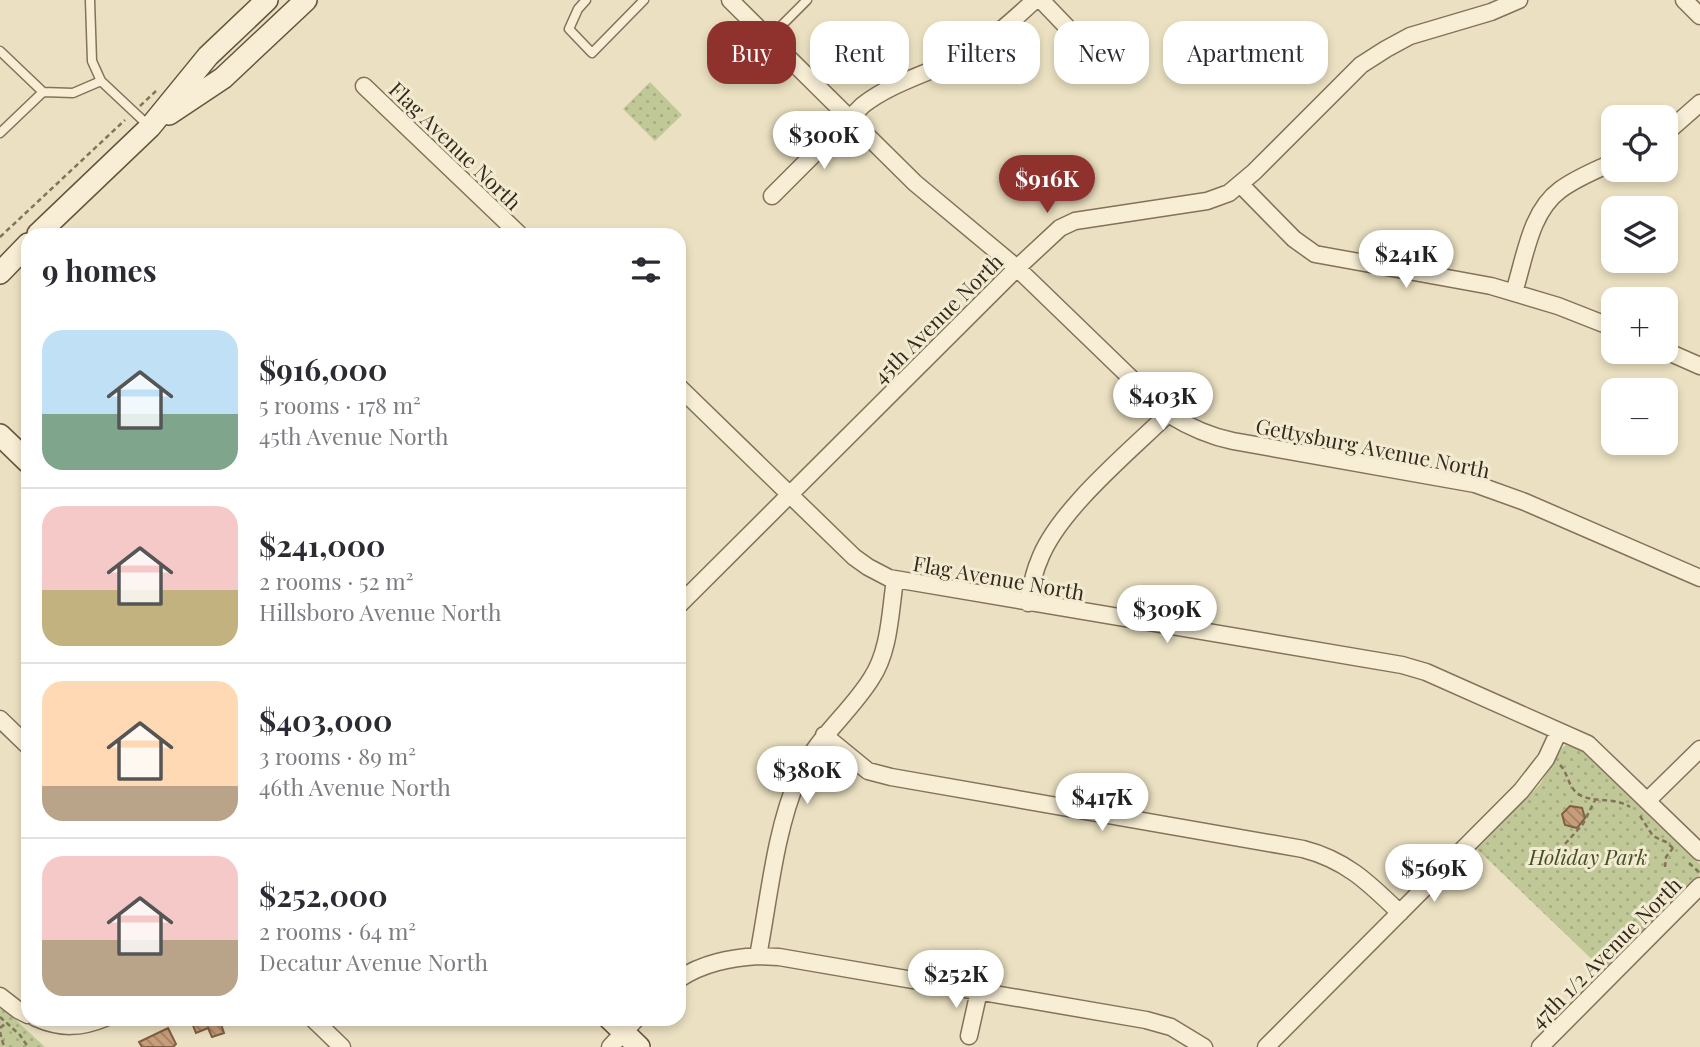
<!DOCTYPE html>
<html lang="en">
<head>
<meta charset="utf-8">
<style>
  :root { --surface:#fff; --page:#f2f2f3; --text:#2b2b33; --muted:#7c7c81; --line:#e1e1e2; --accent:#8f322e }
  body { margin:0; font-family:"Playfair Display",serif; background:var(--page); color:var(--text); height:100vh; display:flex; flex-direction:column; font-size:26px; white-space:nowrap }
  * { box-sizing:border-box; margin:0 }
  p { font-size:23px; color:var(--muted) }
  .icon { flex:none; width:38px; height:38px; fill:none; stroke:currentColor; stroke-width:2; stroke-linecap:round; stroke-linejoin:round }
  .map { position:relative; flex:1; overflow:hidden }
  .drawer { position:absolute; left:21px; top:228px; width:665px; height:798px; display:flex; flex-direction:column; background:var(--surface); border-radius:21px; box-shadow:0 4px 10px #0003 }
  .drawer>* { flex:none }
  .guide { position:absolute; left:707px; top:21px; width:665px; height:63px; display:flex; gap:14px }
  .buttons { position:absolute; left:1601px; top:105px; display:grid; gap:14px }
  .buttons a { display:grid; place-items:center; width:77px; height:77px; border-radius:14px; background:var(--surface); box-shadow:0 4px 10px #0003; font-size:35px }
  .price { position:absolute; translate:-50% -60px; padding:0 16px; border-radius:24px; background:#fff; color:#222; font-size:23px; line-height:46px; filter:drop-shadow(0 2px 4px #0008) }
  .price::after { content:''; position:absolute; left:50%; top:42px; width:21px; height:16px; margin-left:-10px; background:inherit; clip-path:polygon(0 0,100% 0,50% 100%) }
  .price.active { background:var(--accent); color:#fff }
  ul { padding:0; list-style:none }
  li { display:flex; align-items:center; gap:21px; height:175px; padding:0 21px }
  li+li { border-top:2px solid var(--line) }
  li span { display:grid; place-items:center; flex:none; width:196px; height:140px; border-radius:21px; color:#555 }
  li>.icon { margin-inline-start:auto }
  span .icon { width:84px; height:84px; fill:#fffc; stroke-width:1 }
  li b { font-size:30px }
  h2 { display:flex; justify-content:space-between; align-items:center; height:84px; padding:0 21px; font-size:30px }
  .chip { padding:0 24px; border-radius:21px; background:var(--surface); box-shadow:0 4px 10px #0003; font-size:24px; line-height:63px }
  .chip.active { background:var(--accent); color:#fff }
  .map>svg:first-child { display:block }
  .park { fill:url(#park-dots) }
  .building { fill:url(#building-back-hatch); stroke:#825e42; stroke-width:2 }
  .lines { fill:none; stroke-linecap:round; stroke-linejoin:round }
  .lane-casing { stroke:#84725a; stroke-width:11 }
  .street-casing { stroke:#84725a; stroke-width:19 }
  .secondary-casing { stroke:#66543e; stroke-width:24 }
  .path { stroke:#84725a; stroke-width:2.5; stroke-dasharray:5 3.5; stroke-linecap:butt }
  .lane { stroke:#f7eed5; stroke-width:8 }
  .street { stroke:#f7eed5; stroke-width:16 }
  .secondary { stroke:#f7eed5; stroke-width:21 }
  .labels { text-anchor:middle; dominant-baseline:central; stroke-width:6; stroke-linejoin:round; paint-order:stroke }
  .street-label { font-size:21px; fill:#352a1e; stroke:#f3ebd1 }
  .park-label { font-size:21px; font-style:italic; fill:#435025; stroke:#f3ebd1 }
</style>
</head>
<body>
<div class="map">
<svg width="1700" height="1047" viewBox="0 0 1700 1047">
  <defs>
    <pattern id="park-dots" width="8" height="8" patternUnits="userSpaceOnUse" patternTransform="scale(1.75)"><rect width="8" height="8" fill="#c0c897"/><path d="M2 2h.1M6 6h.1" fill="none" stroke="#a6ac82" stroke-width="1.8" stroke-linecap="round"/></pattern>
    <pattern id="building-back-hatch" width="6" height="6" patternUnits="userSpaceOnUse" patternTransform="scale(1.75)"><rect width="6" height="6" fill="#c79e7a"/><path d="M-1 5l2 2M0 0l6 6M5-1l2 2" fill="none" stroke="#a28163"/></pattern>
  </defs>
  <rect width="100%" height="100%" fill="#ebe1c2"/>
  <path class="park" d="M650,82l32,33 -27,26 -32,-32z
    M1566,745l15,5 7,5 112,109v10l-2,3 -95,93 -126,-121 63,-65 22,-36z
    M0,1005l45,42h-45z"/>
  <path class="building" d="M1570,806l12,2 3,10 -8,10 -12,-3 -3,-11z
    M190,1018h46l-15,6 3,9 -12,4 -4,-9 -12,5z
    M168,1028l8,16 -3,3h-31l-3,-5z"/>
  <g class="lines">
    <g class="lane-casing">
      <path id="lane" d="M90,0l2,61 9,20 49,46
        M586,0l-8,9 -9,20 23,24 52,-53
        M768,39l39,-39
        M0,51l43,41 30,1 28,-12
        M0,133l43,-41"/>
    </g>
    <g class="street-casing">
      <path id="street" d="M730,0l185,183 102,85 151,146c21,13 40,22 65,27l242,43 50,18 175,76
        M1041,0l45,47
        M1684,0l16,16
        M364,86l155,148
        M1666,133l34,-30
        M1241,185l53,54 21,15 176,32 67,20 56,22
        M772,196l91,-91c31,-24 69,-32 103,-51 26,-14 47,-34 69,-54
        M1514,292c11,-34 16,-80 46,-102 16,-12 36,-20 54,-28
        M1666,351l34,15
        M679,387l175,170 14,10 21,11 513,87 24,7 162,72 112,108
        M1028,603c3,-14 5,-29 11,-42 18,-50 90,-109 129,-147
        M679,605l338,-337 43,-40 15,-7 132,-20 22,-8 25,-21 107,-107 25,-16 24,-13 81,-24 28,-12
        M0,719l28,27
        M824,735l44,36 23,6 412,72c43,11 66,34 97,64
        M1647,801l53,-52
        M758,956l21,1 367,63 25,7 33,20
        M679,979c24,-16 51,-21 79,-23 11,-57 17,-125 40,-178 17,-39 51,-64 73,-99 19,-28 19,-67 24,-99
        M0,996l18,14 10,5
        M36,1018c25,11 45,10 69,0
        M312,1018l30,29
        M969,1036l10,-45
        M610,1047l27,-29
        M1266,1047l255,-256 25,-32 13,-28
        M1540,1047l160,-161"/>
    </g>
    <g class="secondary-casing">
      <path id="secondary" d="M169,114l54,-36 83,-78
        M38,234l112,-107 58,-71 59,-56
        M0,273l28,-29
        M0,435l28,27
        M609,1018l30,29"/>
    </g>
    <path class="path" d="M140,106l16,-15
      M0,237l125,-117
      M1560,765c8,8 8,21 17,28 14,11 36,3 53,14
      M1640,816l13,20 13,6 8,7
      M1565,844l18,-20 12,-24
      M1689,863l11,10
      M1665,867l1,-10 7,-9
      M0,1017l20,18 8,12
      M0,1028l6,-5
      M0,1032l4,15"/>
    <use href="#lane" class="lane"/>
    <use href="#street" class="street"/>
    <use href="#secondary" class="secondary"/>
  </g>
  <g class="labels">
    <g class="street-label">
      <text transform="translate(456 145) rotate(44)">Flag Avenue North</text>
      <text transform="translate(937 318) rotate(-45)">45th Avenue North</text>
      <text transform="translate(1373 447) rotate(11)">Gettysburg Avenue North</text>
      <text transform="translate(999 577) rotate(10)">Flag Avenue North</text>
      <text transform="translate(1605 952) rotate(-45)">47th 1/2 Avenue North</text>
    </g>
    <g class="park-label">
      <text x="1588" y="856">Holiday Park</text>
    </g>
  </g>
</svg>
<div class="buttons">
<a><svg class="icon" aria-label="locate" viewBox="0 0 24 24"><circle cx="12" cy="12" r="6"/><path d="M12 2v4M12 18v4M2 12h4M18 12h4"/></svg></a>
<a><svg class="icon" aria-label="layers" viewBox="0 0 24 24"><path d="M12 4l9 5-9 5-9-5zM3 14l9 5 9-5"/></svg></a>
<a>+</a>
<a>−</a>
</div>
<b class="price" style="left:824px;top:171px">$300K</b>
<b class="price active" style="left:1047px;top:215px">$916K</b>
<b class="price" style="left:1406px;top:290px">$241K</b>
<b class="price" style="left:1163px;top:432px">$403K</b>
<b class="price" style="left:1167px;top:645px">$309K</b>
<b class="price" style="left:807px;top:806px">$380K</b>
<b class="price" style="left:1102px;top:833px">$417K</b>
<b class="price" style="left:1434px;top:904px">$569K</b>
<b class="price" style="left:956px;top:1010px">$252K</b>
<div class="guide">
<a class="chip active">Buy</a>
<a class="chip">Rent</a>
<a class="chip">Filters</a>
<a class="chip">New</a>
<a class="chip">Apartment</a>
</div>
<section class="drawer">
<h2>9 homes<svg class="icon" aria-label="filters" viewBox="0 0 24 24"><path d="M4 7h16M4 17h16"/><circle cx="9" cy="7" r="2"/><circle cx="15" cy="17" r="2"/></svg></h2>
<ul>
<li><span style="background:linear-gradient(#bfe0f5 60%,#7fa58c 0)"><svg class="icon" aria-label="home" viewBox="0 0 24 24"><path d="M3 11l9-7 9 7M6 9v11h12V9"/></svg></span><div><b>$916,000</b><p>5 rooms · 178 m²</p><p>45th Avenue North</p></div></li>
<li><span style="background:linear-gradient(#f6c9c9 60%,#c2b280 0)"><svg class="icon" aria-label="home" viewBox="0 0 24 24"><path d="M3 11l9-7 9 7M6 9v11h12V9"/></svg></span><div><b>$241,000</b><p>2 rooms · 52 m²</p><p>Hillsboro Avenue North</p></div></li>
<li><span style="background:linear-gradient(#ffd9b3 75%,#b9a48a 0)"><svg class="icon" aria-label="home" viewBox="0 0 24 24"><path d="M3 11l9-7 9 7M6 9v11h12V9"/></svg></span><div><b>$403,000</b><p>3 rooms · 89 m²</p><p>46th Avenue North</p></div></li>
<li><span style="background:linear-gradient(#f6c9c9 60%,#b9a48a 0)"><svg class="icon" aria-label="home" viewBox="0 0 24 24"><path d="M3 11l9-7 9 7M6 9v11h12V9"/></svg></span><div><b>$252,000</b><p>2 rooms · 64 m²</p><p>Decatur Avenue North</p></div></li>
</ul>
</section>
</div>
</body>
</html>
